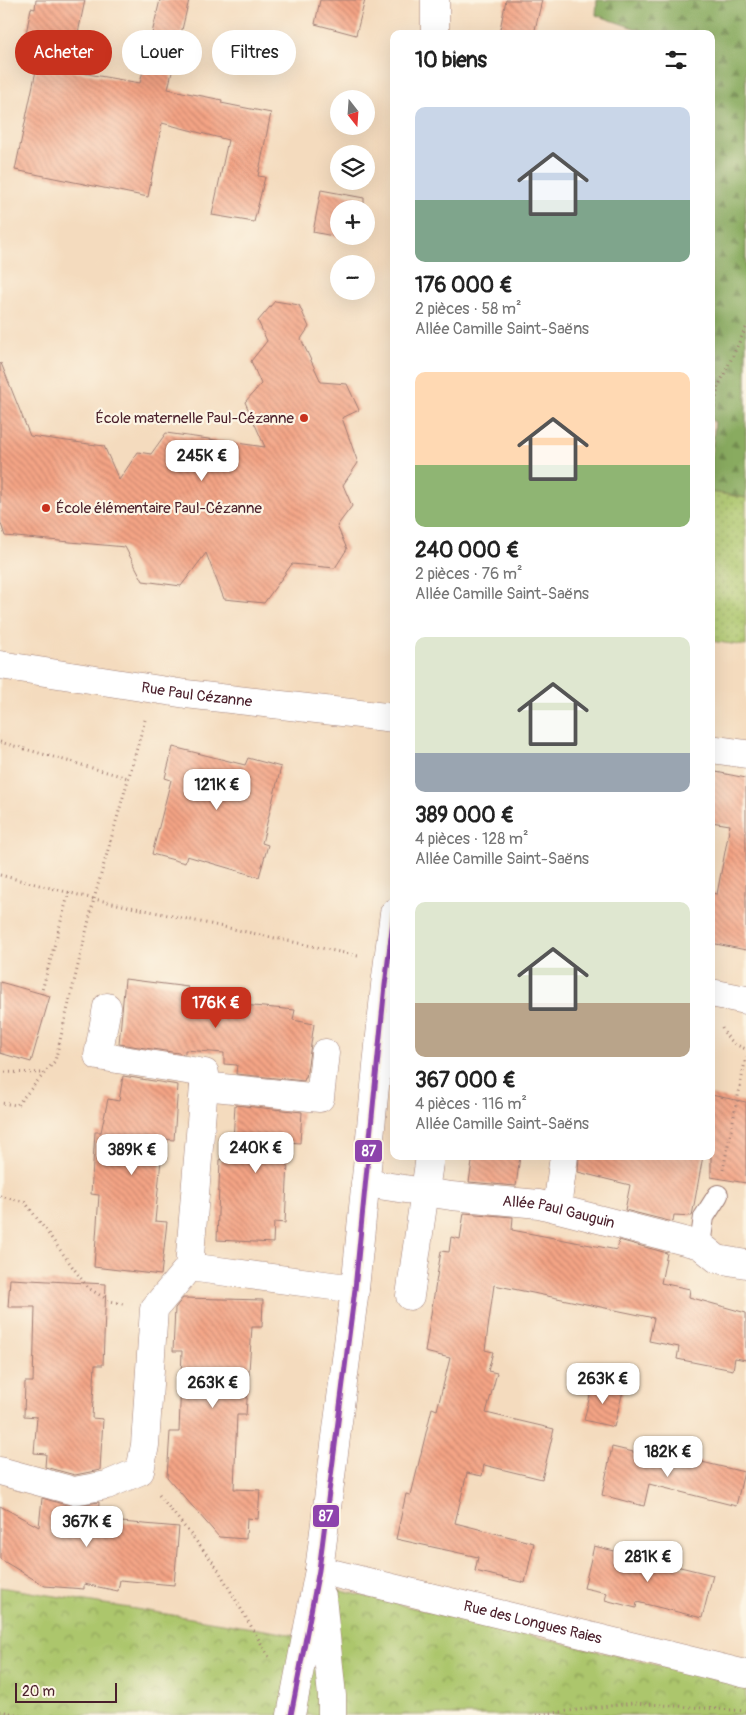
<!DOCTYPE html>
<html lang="fr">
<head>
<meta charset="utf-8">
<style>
  :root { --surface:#fff; --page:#f2f2f2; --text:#222; --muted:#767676; --accent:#c8321e }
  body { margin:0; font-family:Pangolin,sans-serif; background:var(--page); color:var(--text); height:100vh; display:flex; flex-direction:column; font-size:19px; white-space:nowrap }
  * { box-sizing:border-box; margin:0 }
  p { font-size:16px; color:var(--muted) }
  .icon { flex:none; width:28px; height:28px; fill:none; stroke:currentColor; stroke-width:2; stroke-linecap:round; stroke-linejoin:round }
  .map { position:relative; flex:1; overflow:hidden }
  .drawer { position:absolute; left:390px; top:30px; width:325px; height:1130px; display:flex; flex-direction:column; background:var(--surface); border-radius:10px; box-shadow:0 5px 20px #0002 }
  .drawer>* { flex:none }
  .guide { position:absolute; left:15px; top:30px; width:300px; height:45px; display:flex; gap:10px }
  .needle { width:32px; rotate:163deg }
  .controls { position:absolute; left:330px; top:90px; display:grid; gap:10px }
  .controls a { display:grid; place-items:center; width:45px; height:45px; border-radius:50%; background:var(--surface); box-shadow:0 5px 20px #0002; font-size:25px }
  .scale { position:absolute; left:15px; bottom:12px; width:102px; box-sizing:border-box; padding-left:5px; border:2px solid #4a1f2b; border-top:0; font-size:14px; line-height:18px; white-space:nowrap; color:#4a1f2b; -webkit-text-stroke:4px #fcf5e5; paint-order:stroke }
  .price { position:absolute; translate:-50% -42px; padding:0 11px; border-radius:10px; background:#fff; color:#222; font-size:16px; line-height:32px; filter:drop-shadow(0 1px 2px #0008) }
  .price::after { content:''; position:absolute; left:50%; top:30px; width:15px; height:11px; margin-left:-8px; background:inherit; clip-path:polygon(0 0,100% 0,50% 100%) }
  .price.current { background:var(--accent); color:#fff }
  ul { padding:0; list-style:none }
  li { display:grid; align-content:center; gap:10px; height:265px; padding:0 25px }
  li span { display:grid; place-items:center; height:155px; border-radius:10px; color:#555 }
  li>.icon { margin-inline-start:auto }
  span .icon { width:90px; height:90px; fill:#fffc; stroke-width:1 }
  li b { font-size:21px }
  h2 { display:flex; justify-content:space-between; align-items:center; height:60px; padding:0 25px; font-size:21px }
  .pill { padding:0 18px; border-radius:22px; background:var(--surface); box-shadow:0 5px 20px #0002; font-size:18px; line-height:45px }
  .pill.current { background:var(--accent); color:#fff }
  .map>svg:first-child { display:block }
  .forest { fill:url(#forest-firs); stroke:#6a6546 }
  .park { fill:url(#park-crowns); stroke:#7b724c }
  .garden { fill:url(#garden-dots); stroke:#7b724c }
  .building { fill:url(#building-back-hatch) }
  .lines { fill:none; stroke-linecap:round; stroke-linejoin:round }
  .lane-casing { stroke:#9f7d74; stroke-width:22 }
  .street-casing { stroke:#9f7d74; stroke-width:29 }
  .path { stroke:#9f7d74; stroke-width:3; stroke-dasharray:1 4; stroke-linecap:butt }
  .lane { stroke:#fff; stroke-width:20 }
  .street { stroke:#fff; stroke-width:28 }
  .bus-1-casing { stroke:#fcf5e5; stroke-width:9 }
  .bus-1 { stroke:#8e44ad; stroke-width:5 }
  .poi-dot { fill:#c8321e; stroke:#fcf5e5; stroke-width:2 }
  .labels { text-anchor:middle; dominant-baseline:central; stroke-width:4.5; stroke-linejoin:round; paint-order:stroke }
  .poi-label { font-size:15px; fill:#4a1f2b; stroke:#fcf5e5; text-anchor:end }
  .street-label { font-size:15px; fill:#4a1f2b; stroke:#fcf5e5 }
  .line-badge { stroke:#fcf5e5; stroke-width:2 }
  .badge-label { font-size:14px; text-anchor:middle; font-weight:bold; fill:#fff }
</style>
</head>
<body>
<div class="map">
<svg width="746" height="1715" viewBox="0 0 746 1715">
  <defs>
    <pattern id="forest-firs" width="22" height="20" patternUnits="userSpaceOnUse" patternTransform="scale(1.25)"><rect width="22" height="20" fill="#89ab60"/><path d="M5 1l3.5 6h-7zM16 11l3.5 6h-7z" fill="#728b4f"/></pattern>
    <pattern id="park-crowns" width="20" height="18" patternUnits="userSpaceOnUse" patternTransform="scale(1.25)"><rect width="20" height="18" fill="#acc66c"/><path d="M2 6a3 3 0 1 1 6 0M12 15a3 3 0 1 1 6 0" fill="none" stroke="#8ea059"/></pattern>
    <pattern id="garden-dots" width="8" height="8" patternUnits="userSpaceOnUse" patternTransform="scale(1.25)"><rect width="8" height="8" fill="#acc66c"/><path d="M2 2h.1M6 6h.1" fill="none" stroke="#8ea059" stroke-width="1.8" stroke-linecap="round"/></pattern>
    <pattern id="building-back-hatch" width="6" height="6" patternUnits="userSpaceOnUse" patternTransform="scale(1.25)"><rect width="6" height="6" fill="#f4a485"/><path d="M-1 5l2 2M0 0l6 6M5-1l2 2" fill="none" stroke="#c8856d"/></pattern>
  </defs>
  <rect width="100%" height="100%" fill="#fcf5e5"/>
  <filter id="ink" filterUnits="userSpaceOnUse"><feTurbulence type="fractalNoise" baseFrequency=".02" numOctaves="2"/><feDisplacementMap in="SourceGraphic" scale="10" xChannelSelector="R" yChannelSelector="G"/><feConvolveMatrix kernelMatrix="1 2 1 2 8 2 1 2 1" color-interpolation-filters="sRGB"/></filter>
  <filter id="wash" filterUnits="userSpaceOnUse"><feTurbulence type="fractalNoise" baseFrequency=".0096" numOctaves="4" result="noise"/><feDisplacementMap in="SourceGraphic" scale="20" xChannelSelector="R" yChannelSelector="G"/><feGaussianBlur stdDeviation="1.12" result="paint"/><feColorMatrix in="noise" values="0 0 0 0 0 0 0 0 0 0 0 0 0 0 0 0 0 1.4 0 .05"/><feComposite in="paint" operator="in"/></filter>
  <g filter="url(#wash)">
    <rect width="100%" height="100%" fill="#f4dbbe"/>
    <path class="forest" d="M597,0h149v498l-35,-6v-31l4,-39 -4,-2v-386h-60l-55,-19z"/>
    <path class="park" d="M321,1586l425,100v29h-746v-128l326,53z"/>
    <path class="garden" d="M711,492l35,6v148l-35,-5z"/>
    <g id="blocks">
      <path class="building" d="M36,0h49l-15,71 70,12 20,-83h29l-21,89 54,11 -1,3 50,10 -13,63 7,1 -11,45 -42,-7 16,-75 -66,-17 -14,74 -133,-27 26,-123 -17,-3 7,-36 4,1z
        M320,0h45l-9,35 -41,-11z
        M506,0h36l-8,34h-35z
        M321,190l43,8v11h-25v27h20l-1,5 -45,-9z
        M275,301l24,4 10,22 -8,12 20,43 26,2 12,26 -17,8 16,45 -15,22 9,21 -15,20 10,23 -12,19 -43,-4 -28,39 -40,-4 -18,-46 -25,33 -38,-5 -18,-34 -120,-11 -5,-15v-157l1,-1 29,73 74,10 15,34 19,-28 13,2 15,-21 99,14 -20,-45 16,-18 -10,-23 16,-20 -9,-20z
        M173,747l72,18 3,-7 33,9 -19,76 6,2 -9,32 -72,-21 -2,7 -33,-9 19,-74 -6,-2z
        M716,772l30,6v172l-35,-7v-50l6,1 13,-69 -19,-3v-24z
        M125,979l63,8v2l55,8v8l52,5 -2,10 21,4 -8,54h-1l-1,3 -68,-7 1,-9 -13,-1v-11l-39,-3v4l-66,-10z
        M0,982l50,14 -19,66 -31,-9z
        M123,1076l55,9 -4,55 -11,-1 -8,82 12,1 -6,53 -67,-8 5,-72 -8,-1 4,-62h6l7,-33 11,2z
        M711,1095l35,7v81l-35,-6z
        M235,1105l67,7 -2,31 -11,-1 -4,81 -11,-1 -1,21 -56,-3 3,-81 12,1z
        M473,1156h47l-4,30 -47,-4z
        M579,1156h124l-11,60 -18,-1 -1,7 -48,-12 5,-25 -52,-13z
        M464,1213l49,4 -1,13 105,20 2,-10 48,13 -6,30 29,6 -1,8 57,16v47l-11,-2 -2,12 -56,-11 2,-12 -30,-6 5,-23 -160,-33 -9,65 8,2 -5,19 9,2 -11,40 68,16 -12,50 -58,-14 -2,11 -15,-3 -12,50 79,20 -9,40 -50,-12 3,-14 -82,-18 10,-45 5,1 21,-87 5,2 13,-52 -25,-6 16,-101 8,1 2,-15 9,2z
        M10,1279l96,5 -3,81h-8l-3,53 11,1 -3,51 -25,5 -30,-8 1,-13 -12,-1 3,-36 -13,-1 1,-34h8l2,-75h-27z
        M183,1298l80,2 -1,27h-10l-6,88h-9l-3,74 26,1 -2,29 -11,-1 -1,21 -27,-2 -52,-60 3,-45h9l3,-81h-9l2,-43z
        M593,1383l30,8 -9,36 -30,-7z
        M612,1447l72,17 1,-6 59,14 -8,34 -87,-22 -5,22 -42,-11z
        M42,1498l28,8 29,-4 -1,18 81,7 -5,58 -54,-5 -2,11 -34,-7v5l-39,-3 -45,-27v-53l39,21z
        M594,1546l119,29 -11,43 -65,-16 -1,6 -31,-8 2,-7 -23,-5z"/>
    </g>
  </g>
  <g filter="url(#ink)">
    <use href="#blocks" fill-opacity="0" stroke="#9f7d74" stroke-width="1"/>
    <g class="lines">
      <g class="lane-casing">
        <path id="lane" d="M700,1245l4,-28 14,-22"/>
      </g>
      <g class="street-casing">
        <g id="street">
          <path d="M435,0v34"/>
          <path id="s1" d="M0,665l186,29 208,24"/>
          <path d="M711,749l35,5"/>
          <path d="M711,993l35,7"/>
          <path d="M107,1007l-9,49 107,17 -1,13 116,12 5,-45"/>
          <path d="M204,1086l-15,181 166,22"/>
          <path id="s2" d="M365,1183l86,13 88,8 161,41 17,14 29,5"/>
          <path d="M557,1208l7,-52"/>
          <path d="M410,1296l20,-140"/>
          <path d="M0,1471l74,20 33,-6 33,-14 5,-26 9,-136 35,-42"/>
          <path id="s3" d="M319,1570l427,104"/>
          <path d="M322,1597l10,99v19"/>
          <path d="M291,1715l28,-145 36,-281 30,-304 9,-72"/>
        </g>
      </g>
      <path class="path" d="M711,427l7,-40 28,-59
        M145,720l-51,179 264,57
        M0,742l128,36
        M0,875l94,24 -39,162 -38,44 -17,-2
        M41,994l28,-102
        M722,1028c5,11 13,17 24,21
        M0,1072l43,1
        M723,1170l23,-113
        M0,1196l25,6 63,86 22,13 13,3
        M159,1495l57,71 53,91
        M0,1711l20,4
        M536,1715l98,-12 112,8"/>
      <use href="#lane" class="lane"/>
      <use href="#street" class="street"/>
      <g class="bus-1-casing">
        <path id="bus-1" d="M291,1715l28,-145 36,-281 30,-304 9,-72"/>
      </g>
      <use href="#bus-1" class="bus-1"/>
    </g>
  </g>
  <g class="poi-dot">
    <circle cx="304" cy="418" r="5"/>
    <circle cx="46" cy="508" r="5"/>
  </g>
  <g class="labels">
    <g class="poi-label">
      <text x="294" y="418">École maternelle Paul-Cézanne</text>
      <text x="56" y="508" text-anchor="start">École élémentaire Paul-Cézanne</text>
    </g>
    <g class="street-label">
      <text stroke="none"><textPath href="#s1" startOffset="199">Rue Paul Cézanne</textPath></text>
      <text stroke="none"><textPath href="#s2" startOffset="196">Allée Paul Gauguin</textPath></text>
      <text stroke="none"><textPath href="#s3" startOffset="220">Rue des Longues Raies</textPath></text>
    </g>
  </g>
  <g class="line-badge">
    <rect x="354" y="1139" width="29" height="24" rx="5" fill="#8e44ad"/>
    <rect x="312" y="1504" width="28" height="24" rx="5" fill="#8e44ad"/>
  </g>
  <g class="badge-label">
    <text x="369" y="1156">87</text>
    <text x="326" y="1521">87</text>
  </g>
</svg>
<div class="controls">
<a><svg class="needle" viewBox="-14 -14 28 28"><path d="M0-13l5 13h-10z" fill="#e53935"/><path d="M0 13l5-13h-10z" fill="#767676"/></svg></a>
<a><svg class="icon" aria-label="layers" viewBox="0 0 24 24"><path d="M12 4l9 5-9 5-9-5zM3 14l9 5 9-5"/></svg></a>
<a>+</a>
<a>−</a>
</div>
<div class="scale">20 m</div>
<b class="price" style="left:202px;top:482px">245K €</b>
<b class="price" style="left:217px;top:811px">121K €</b>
<b class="price current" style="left:216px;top:1029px">176K €</b>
<b class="price" style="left:256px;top:1174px">240K €</b>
<b class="price" style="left:132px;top:1176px">389K €</b>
<b class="price" style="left:603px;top:1405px">263K €</b>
<b class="price" style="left:213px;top:1409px">263K €</b>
<b class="price" style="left:668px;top:1478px">182K €</b>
<b class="price" style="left:87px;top:1548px">367K €</b>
<b class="price" style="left:648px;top:1583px">281K €</b>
<div class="guide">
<a class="pill current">Acheter</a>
<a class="pill">Louer</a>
<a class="pill">Filtres</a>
</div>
<section class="drawer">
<h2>10 biens<svg class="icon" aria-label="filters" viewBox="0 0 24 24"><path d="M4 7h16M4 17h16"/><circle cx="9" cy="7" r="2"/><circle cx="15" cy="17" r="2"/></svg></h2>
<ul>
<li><span style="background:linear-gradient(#c9d6e8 60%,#7fa58c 0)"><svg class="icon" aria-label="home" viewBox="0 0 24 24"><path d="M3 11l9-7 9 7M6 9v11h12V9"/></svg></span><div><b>176 000 €</b><p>2 pièces · 58 m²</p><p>Allée Camille Saint-Saëns</p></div></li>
<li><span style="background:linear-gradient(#ffd9b3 60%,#8fb573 0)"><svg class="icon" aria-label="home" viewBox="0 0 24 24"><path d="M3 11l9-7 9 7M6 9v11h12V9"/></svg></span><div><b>240 000 €</b><p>2 pièces · 76 m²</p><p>Allée Camille Saint-Saëns</p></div></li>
<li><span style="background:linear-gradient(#dfe7d0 75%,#9aa5b1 0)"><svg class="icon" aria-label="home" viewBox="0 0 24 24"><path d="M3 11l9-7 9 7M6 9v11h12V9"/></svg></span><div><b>389 000 €</b><p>4 pièces · 128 m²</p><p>Allée Camille Saint-Saëns</p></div></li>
<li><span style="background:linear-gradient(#dfe7d0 65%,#b9a48a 0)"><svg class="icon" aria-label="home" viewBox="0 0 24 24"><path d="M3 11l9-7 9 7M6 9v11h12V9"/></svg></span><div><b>367 000 €</b><p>4 pièces · 116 m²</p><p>Allée Camille Saint-Saëns</p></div></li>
</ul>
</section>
</div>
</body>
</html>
